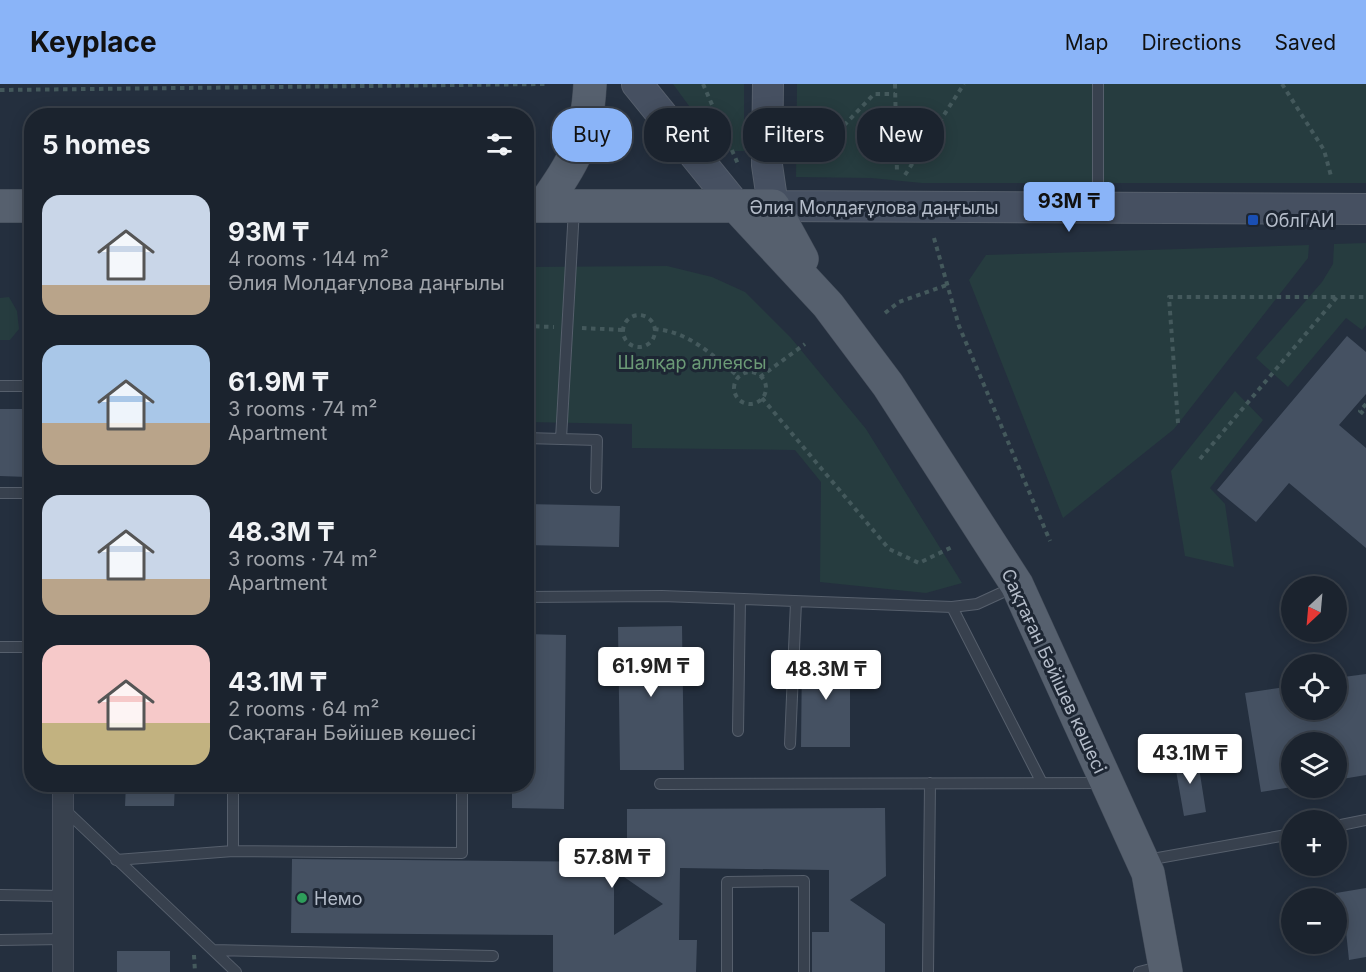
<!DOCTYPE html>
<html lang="en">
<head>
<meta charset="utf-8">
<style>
  :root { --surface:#1b232e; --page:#242b36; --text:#f1f3f6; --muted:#a0a4aa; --line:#39404a; --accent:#8ab4f8 }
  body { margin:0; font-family:Inter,sans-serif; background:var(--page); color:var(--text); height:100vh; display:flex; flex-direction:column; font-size:22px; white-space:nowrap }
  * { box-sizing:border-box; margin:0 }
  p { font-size:20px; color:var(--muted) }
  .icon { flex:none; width:33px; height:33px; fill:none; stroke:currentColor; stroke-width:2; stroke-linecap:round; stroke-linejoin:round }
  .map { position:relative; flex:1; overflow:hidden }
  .drawer { position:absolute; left:24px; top:24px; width:510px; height:684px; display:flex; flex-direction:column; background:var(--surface); border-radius:24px; box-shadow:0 3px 15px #0003,0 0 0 2px var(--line) }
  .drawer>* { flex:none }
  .banner { position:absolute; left:552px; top:24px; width:570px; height:54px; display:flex; gap:12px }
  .needle { width:39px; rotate:206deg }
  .fabs { position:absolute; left:1281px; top:492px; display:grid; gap:12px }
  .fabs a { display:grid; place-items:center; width:66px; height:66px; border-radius:50%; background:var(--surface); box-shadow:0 3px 15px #0003,0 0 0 2px var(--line); font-size:30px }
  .price { position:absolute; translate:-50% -51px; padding:0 14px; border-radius:6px; background:#fff; color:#222; font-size:20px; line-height:39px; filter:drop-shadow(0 2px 3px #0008) }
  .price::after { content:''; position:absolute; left:50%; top:36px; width:18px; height:14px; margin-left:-9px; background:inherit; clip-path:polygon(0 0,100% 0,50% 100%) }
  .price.active { background:var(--accent); color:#111 }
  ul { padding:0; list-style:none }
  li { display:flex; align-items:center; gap:18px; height:150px; padding:0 18px }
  li span { display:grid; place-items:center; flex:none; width:168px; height:120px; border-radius:18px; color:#555 }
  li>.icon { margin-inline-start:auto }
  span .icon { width:72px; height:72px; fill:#fffc; stroke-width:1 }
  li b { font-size:26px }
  h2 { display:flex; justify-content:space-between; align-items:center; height:72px; padding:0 18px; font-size:26px }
  .chip { padding:0 21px; border-radius:24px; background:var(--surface); box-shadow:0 3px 15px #0003,0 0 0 2px var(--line); font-size:21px; line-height:54px }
  .chip.active { background:var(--accent); color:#111 }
  header { display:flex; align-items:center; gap:36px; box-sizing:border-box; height:84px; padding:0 30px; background:var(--accent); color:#111 }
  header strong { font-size:28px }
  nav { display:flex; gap:33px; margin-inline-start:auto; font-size:21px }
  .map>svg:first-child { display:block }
  .green { fill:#263c3f }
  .building { fill:#455162; fill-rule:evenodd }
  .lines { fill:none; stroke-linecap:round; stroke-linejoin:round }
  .lane-casing { stroke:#565f6c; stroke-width:12 }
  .street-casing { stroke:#565f6c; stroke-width:22 }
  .secondary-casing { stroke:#565f6c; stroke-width:32 }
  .primary-casing { stroke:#414a57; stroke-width:34 }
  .path { stroke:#44595c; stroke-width:4; stroke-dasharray:4.5 4.5; stroke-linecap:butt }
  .lane { stroke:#38414e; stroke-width:10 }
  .street { stroke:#38414e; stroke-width:21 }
  .secondary { stroke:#465061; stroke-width:30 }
  .primary { stroke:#56606e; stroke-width:33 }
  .transit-dot { fill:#1a4fb4; stroke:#1d2633; stroke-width:2 }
  .leisure-dot { fill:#2e9e5b; stroke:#1d2633; stroke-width:2 }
  .labels { text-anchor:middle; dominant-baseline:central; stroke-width:6; stroke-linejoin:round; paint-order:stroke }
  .street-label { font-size:18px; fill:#b4bcc9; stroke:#1d2633 }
  .poi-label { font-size:18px; fill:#b4bcc9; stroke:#1d2633; text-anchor:start }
  .park-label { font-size:18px; fill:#6b9a76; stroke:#1d2633 }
</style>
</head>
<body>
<header>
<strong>Keyplace</strong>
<nav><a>Map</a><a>Directions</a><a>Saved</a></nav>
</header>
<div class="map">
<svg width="1366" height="888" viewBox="0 0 1366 888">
  <rect width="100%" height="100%" fill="#242f3e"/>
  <path class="green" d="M673,0h71v67h-22z
    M797,0h569v99h-444l-51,-5 -75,-1z
    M1366,159v82l-4,5 -16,-12 -58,69 -32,-29 66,-76 11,-18 1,-20z
    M1309,161l-1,13 -134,171 -111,89 -94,-238 17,-25z
    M667,182l45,11 33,15 46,46 75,91 96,154 -36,10 -106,-11 1,-100 -26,-32 -163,-2v-24l-105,-2v-155z
    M9,213l8,14 2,18 -9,11h-10v-42z
    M1235,307l28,29 -53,68 15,16 9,63 -49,-11 -14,-85z"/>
  <path class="building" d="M1347,252l19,16v42l-27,31 27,23v100l-77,-65 -33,39 -39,-32z
    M0,325h27l1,68 -28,-1z
    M526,420l94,2 -1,41 -93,-2z
    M682,542l2,144h-64l-2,-143z
    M526,550l40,1 -2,174 -52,-1v-24h14z
    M802,570l48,1v92h-49z
    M1366,590v101l-30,5v-38h-44v45l-31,5 -16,-99 47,-7v24h44v-32z
    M1197,671l9,57 -22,4 -10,-57z
    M126,700h49l-1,22h-49z
    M885,724l1,68 -36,24 35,24v48h-73v-40h17v-62l-149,-2 -1,72h18l-1,32h-143v-37l-262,-2 1,-74 335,3v-53zM614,786l49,34 -49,31z
    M1366,804v69l-17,3 -4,-38 -9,2v-31z
    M117,867h53v21h-53z"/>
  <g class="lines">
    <g class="lane-casing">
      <path id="lane" d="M1098,122v-122
        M0,302h32
        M526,354l71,2 -1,48
        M561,355l13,-230
        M0,409h32
        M526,513l136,-1 290,11 25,-3 37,-17
        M952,523l90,176
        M0,563h32
        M738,647l2,-132
        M790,660l6,-142
        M233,700v67l229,2v-69
        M660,700l441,-1
        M63,724l173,164
        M1336,742l30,-6
        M116,776l117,-9
        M1147,776l145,-26
        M0,811l63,1
        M0,856l63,-1
        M213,866l280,6
        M727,888v-90l77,-1v91
        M928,888l2,-189
        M1139,888l23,-6"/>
    </g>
    <g class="street-casing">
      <path id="street" d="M63,888v-188"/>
    </g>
    <g class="secondary-casing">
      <path id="secondary" d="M637,0l99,122
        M768,0l-1,81 6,41 593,3"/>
    </g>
    <g class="primary-casing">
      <path id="primary" d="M0,122h32
        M526,122h247l29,53
        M543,122c32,-46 44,-65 47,-122
        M736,122l92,99 60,80 129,200 131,288 18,99"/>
    </g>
    <path class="path" d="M703,0l35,80
      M895,0l2,89
      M1282,0l42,66 7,26
      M0,6l546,-6
      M813,74l61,-64h21
      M905,91l59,-91
      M934,154l25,88 91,215
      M885,229l14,-11 48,-17
      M623 247a16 16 0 1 1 32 0a16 16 0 1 1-32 0Z
      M526,242l28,1
      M582,244l41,2
      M654,245c35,2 59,27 85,48
      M734 304a16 16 0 1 1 32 0a16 16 0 1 1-32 0Z
      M760,293l45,-33
      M762,314l127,151 30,14 33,-16
      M1366,320l-6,7 6,5
      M1178,339l-9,-126h168
      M1200,375l137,-162h29
      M194,871l1,17"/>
    <use href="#lane" class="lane"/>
    <use href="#street" class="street"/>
    <use href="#secondary" class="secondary"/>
    <use href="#primary" class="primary"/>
  </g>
  <rect class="transit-dot" x="1247" y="130" width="12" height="12" rx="3"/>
  <circle class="leisure-dot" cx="302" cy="814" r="6"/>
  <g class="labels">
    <g class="street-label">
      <text x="874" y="123">Әлия Молдағұлова даңғылы</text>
      <text transform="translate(1054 587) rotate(65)">Сақтаған Бәйішев көшесі</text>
    </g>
    <g class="poi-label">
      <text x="1265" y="136">ОблГАИ</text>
      <text x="314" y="814">Немо</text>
    </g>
    <g class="park-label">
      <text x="692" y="278">Шалқар аллеясы</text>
    </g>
  </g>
</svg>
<div class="fabs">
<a><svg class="needle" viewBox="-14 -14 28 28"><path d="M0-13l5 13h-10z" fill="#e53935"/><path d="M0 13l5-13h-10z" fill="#a0a4aa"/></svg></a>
<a><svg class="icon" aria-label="locate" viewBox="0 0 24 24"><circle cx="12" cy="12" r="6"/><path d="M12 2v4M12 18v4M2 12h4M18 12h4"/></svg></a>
<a><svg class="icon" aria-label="layers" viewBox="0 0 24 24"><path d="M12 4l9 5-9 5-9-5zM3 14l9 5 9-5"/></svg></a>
<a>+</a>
<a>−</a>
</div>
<b class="price active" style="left:1069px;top:149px">93M ₸</b>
<b class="price" style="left:651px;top:614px">61.9M ₸</b>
<b class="price" style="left:826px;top:617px">48.3M ₸</b>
<b class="price" style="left:1190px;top:701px">43.1M ₸</b>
<b class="price" style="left:612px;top:805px">57.8M ₸</b>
<div class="banner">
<a class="chip active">Buy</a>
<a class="chip">Rent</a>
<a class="chip">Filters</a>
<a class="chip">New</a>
</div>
<section class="drawer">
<h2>5 homes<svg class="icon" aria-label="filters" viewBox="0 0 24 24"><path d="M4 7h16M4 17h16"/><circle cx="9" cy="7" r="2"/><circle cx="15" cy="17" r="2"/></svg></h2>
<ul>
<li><span style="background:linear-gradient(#c9d6e8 75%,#b9a48a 0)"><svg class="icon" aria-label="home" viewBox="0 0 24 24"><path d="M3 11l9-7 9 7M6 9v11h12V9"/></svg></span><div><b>93M ₸</b><p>4 rooms · 144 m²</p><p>Әлия Молдағұлова даңғылы</p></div></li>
<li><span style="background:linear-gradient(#a9c7e8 65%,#b9a48a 0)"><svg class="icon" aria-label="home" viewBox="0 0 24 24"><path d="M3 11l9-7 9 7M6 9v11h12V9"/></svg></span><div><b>61.9M ₸</b><p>3 rooms · 74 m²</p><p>Apartment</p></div></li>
<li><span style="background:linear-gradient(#c9d6e8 70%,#b9a48a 0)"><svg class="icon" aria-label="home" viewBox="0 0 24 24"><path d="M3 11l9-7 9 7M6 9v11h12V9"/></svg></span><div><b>48.3M ₸</b><p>3 rooms · 74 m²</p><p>Apartment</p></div></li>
<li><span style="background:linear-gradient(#f6c9c9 65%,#c2b280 0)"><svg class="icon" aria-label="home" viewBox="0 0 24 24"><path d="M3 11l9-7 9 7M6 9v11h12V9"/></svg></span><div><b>43.1M ₸</b><p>2 rooms · 64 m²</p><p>Сақтаған Бәйішев көшесі</p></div></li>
</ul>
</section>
</div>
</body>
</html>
